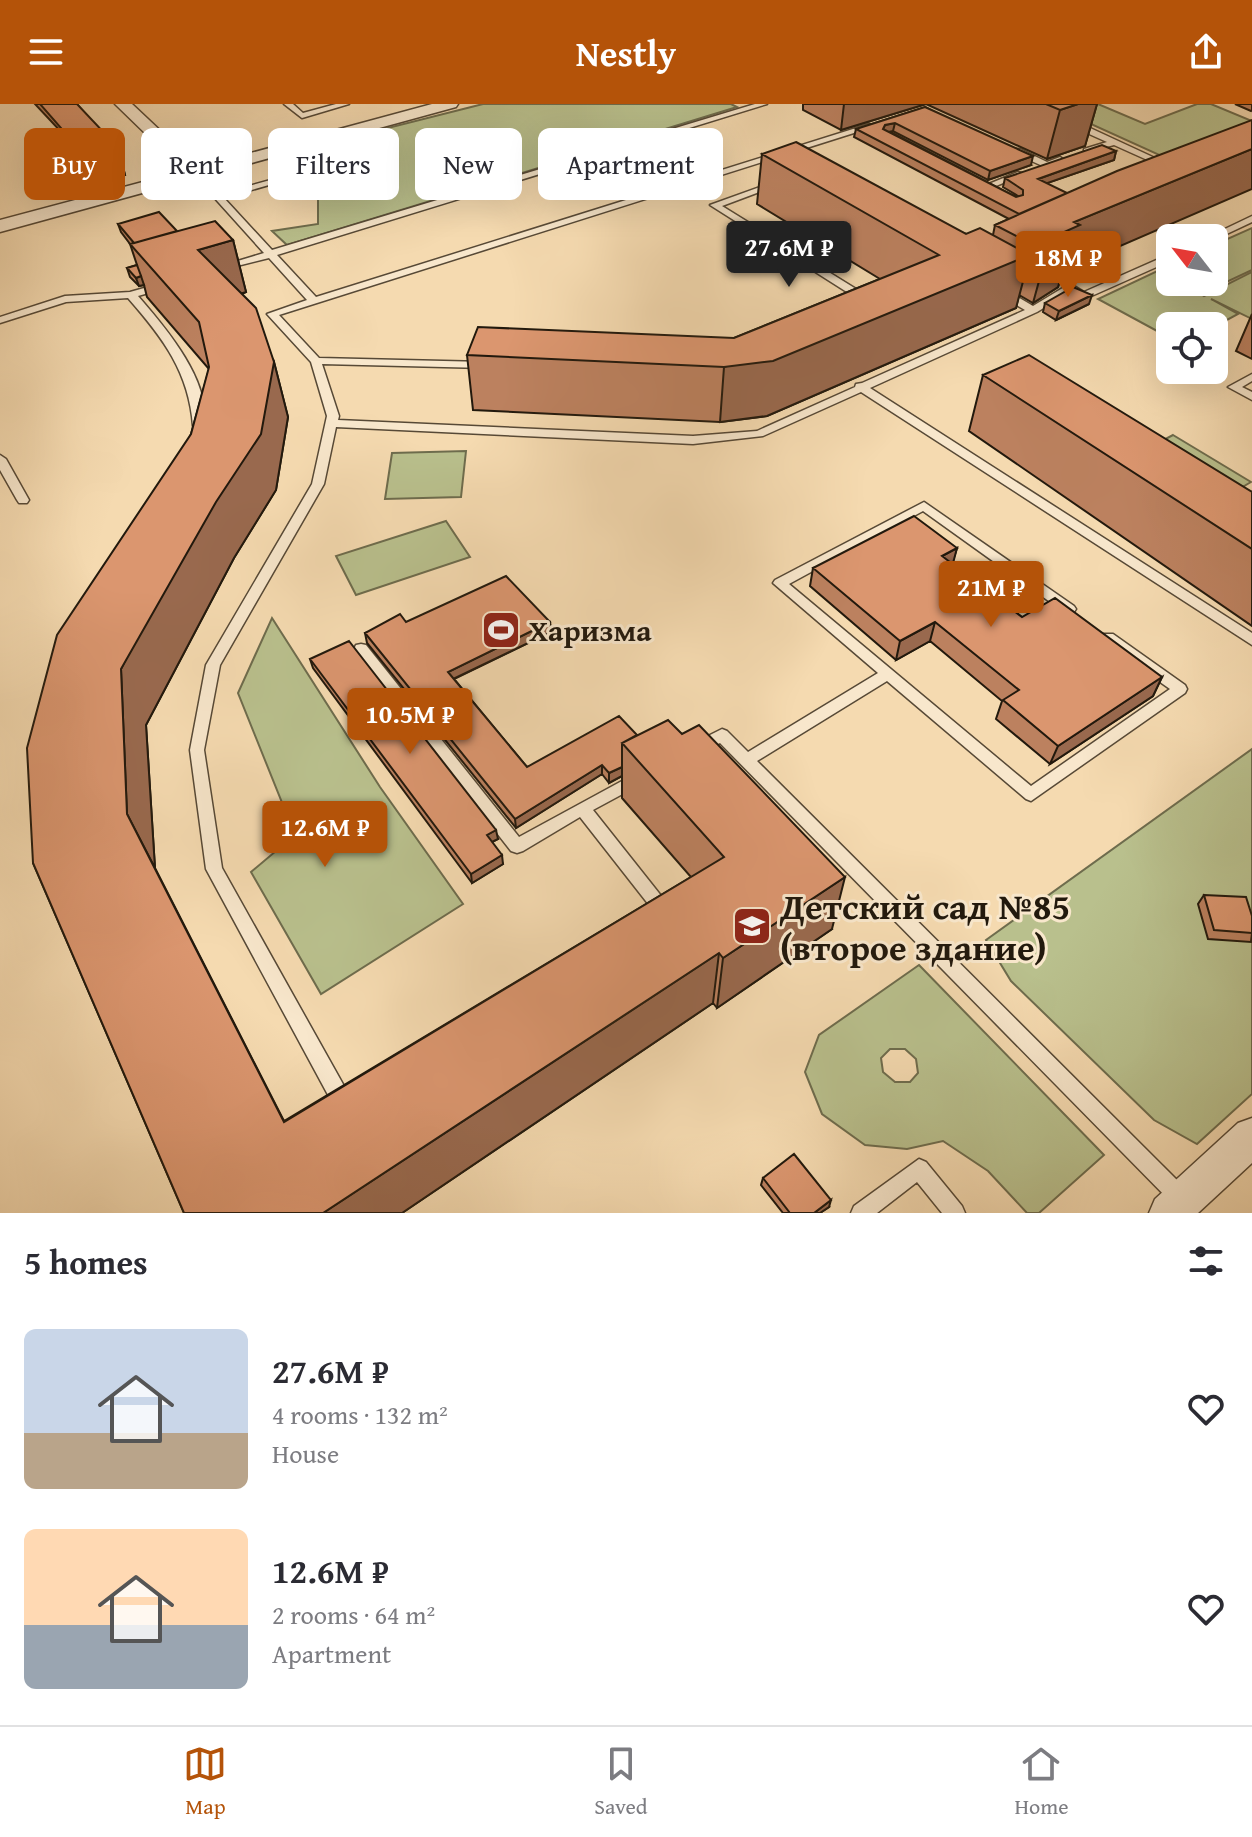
<!DOCTYPE html>
<html lang="en">
<head>
<meta charset="utf-8">
<style>
  :root { --surface:#fff; --page:#f2f2f3; --text:#2b2b33; --muted:#7c7c81; --line:#e1e1e2; --accent:#b45309 }
  body { margin:0; font-family:"Gentium Book Plus",serif; background:var(--page); color:var(--text); height:100vh; display:flex; flex-direction:column; font-size:30px; white-space:nowrap }
  * { box-sizing:border-box; margin:0 }
  p { font-size:26px; color:var(--muted) }
  .icon { flex:none; width:44px; height:44px; fill:none; stroke:currentColor; stroke-width:2; stroke-linecap:round; stroke-linejoin:round }
  .map { position:relative; height:1109px; overflow:hidden }
  .details { display:flex; flex-direction:column; background:var(--surface); flex:1 }
  .details>* { flex:none }
  .top-card { position:absolute; left:24px; top:24px; width:800px; height:72px; display:flex; gap:16px }
  .needle { width:52px; rotate:301deg }
  .fabs { position:absolute; left:1156px; top:120px; display:grid; gap:16px }
  .fabs a { display:grid; place-items:center; width:72px; height:72px; border-radius:12px; background:var(--surface); box-shadow:0 8px 32px #0002; font-size:40px }
  .price { position:absolute; translate:-50% -68px; padding:0 18px; border-radius:8px; background:var(--accent); color:#fff; font-size:26px; line-height:52px; filter:drop-shadow(0 2px 4px #0008) }
  .price::after { content:''; position:absolute; left:50%; top:48px; width:24px; height:18px; margin-left:-12px; background:inherit; clip-path:polygon(0 0,100% 0,50% 100%) }
  .price.on { background:#222; color:#fff }
  ul { padding:0; list-style:none }
  li { display:flex; align-items:center; gap:24px; height:200px; padding:0 24px }
  li span { display:grid; place-items:center; flex:none; width:224px; height:160px; border-radius:12px; color:#555 }
  li>.icon { margin-inline-start:auto }
  span .icon { width:96px; height:96px; fill:#fffc; stroke-width:1 }
  li b { font-size:34px }
  h2 { display:flex; justify-content:space-between; align-items:center; height:96px; padding:0 24px; font-size:34px }
  .chip { padding:0 28px; border-radius:12px; background:var(--surface); box-shadow:0 8px 32px #0002; font-size:28px; line-height:72px }
  .chip.on { background:var(--accent); color:#fff }
  header { display:flex; justify-content:space-between; align-items:center; height:104px; padding:0 24px; background:var(--accent); color:#fff; font-size:36px; font-weight:600 }
  .dock { display:flex; justify-content:space-around; align-items:center; height:112px; border-top:2px solid var(--line); background:var(--surface); font-size:22px; color:var(--muted) }
  .dock a { display:grid; justify-items:center; gap:4px }
  .dock .on { color:var(--accent) }
  .map>svg:first-child { display:block }
  .green { fill:#b9c08d; stroke:#6e6c4d; stroke-width:2; fill-rule:evenodd }
  .lines { fill:none; stroke-linecap:round; stroke-linejoin:round }
  .lane-casing { stroke:#574936; stroke-width:3 }
  .street-casing { stroke:#574936; stroke-width:3 }
  .lane { fill:#f8e7cc; fill-rule:evenodd }
  .street { fill:#f8e7cc; fill-rule:evenodd }
  .wall { fill:#bc815f; stroke:#22190d; stroke-width:2 }
  .shaded-wall { fill:#99694e; stroke:#22190d; stroke-width:2 }
  .building { fill:#db966f; stroke:#22190d; stroke-width:2 }
  .labels { text-anchor:middle; dominant-baseline:central; stroke-width:6; stroke-linejoin:round; paint-order:stroke }
  .poi-label { font-size:30px; font-weight:bold; fill:#22190d; stroke:#f8e7cc; text-anchor:start }
  .near-poi-label { font-size:36px; font-weight:bold; fill:#22190d; stroke:#f8e7cc; text-anchor:start }
</style>
</head>
<body>
<header><svg class="icon" aria-label="menu" viewBox="0 0 24 24"><path d="M4 6h16M4 12h16M4 18h16"/></svg>Nestly<svg class="icon" aria-label="share" viewBox="0 0 24 24"><path d="M12 15V3M7 8l5-5 5 5M5 13v7h14v-7"/></svg></header>
<div class="map">
<svg width="1252" height="1109" viewBox="0 0 1252 1109">
  <rect width="100%" height="100%" fill="#f5dab0"/>
  <filter id="stains"><feTurbulence type="fractalNoise" baseFrequency=".0025" numOctaves="4"/><feColorMatrix values="0 0 0 0 .2 0 0 0 0 .09 0 0 0 0 .02 0 0 0 .5 -.17"/></filter>
  <radialGradient id="worn" r=".72"><stop offset=".6" stop-color="#630" stop-opacity="0"/><stop offset="1" stop-color="#630" stop-opacity=".3"/></radialGradient>
  <path class="green" d="M483,0h248l6,3 -450,138 -15,-14 46,-7v-29l26,-56z
    M1047,0h51l47,20 52,-20h14l41,17 -84,38z
    M1252,124v42l-51,24 3,2 48,-24v47l-41,-20 27,15 -24,13 -44,-1v12l-72,-39 72,-34v17h44v-37z
    M1173,331l78,47 -31,18 -79,-48z
    M466,347l-5,46 -76,2 7,-46z
    M446,417l24,36 -114,38 -20,-39z
    M272,514l108,169 83,117 -142,90 -70,-122 44,-37 -57,-142z
    M1252,645v345l-55,50 -43,-24 -143,-139 -25,-41z
    M919,861l185,190 -65,58h-12l-39,-42 -45,-30 -36,8 -42,-4 -43,-31 -17,-42 14,-37zM890,945h15l11,10 2,14 -8,9h-15l-12,-10 -2,-14z"/>
  <g class="lines">
    <g class="lane-casing">
      <path id="lane" d="M284,0h9l10,9 33,-9h13l-47,14z
        M755,0h12l-490,151 39,42 553,-173 7,2 -597,189 40,43 166,4 5,3 -5,3 -163,-4 17,52 -1,4 355,16 64,-5 98,-44 1,-3 6,-1 163,-73 -27,-16v-4h8l27,16 33,-20h8l10,6 86,-38v7l-83,37h-8l-9,-6 -33,20 -167,76 382,245v12l-391,-253 -98,44 -70,8 -357,-17 -12,57 -104,181 -16,85 18,118 122,218 4,-1 7,3 2,6c-3,8 -8,11 -16,14l-7,-2 -128,-237 -16,-119 16,-85 106,-181 15,-68 -16,-54 -44,-48 40,-14 -38,-42 -48,12v-4l43,-13 -72,-80 7,-2 21,23 94,-26v4l-90,26 48,52z
        M1069,17h6l95,44 -7,2 -49,-22 -30,8v-4l23,-7 -38,-17z
        M1014,45h6l27,13 13,-5 4,3 -17,8 -33,-15z
        M1018,68l7,2 -34,14 -7,-2z
        M774,78l7,2 -59,22 147,91v4h-8l-151,-96z
        M1252,112v6l-38,18v-2h-8z
        M162,179l4,1v4l-28,8c27,31 76,88 65,132l-4,1 -6,-3c-4,-54 -30,-88 -65,-128l-62,4 -66,21v-6l65,-21 65,-4z
        M1252,270v7l-10,6 10,5v8l-24,-13z
        M0,351l6,4 23,41 -2,3h-8l-2,-3 -17,-30z
        M924,398l150,104 2,3 -2,3h-10l-141,-101 -134,73 242,202 139,-97 -67,-47 -2,-4 2,-4h10l72,51 2,4 -2,4 -154,108 -5,-2 -139,-118 -130,80 432,431 3,7 -3,7 -7,3 -7,-3 -455,-463 -21,10 -5,-2 -2,-4 2,-4 28,-14 5,2 21,21 130,-79 -105,-90 2,-3z
        M361,540l5,1 153,192 114,-62 5,-2 5,2 3,4 -3,4 -50,27 73,92 2,5 -2,5 -12,6 -6,-2 -2,-5 3,-6 -69,-88 -57,34 -6,2 -6,-2 -155,-198 -2,-4 2,-4z
        M919,1055l7,3 36,44 3,7h-23l-25,-31 -40,31h-26l3,-7z"/>
    </g>
    <g class="street-casing">
      <path id="street" d="M115,0h17l67,63 233,-63h26l-2,3 -456,125v-12l184,-49z
        M1252,1014v45l-54,50h-49l6,-14 83,-76z"/>
    </g>
    <use href="#lane" class="lane"/>
    <use href="#street" class="street"/>
  </g>
  <path class="wall" d="M35,0h42l35,43 -6,1 17,19 2,8 -30,8 -32,-37 -2,-9 4,-1z
    M803,0h294l-12,42 -38,13 -121,-55 -85,26 -38,-20z
    M1235,0h17v6l-1,1z
    M925,3l106,58 -43,15 -95,-49 -3,1 126,65 2,-1 -15,-9 2,-9 111,-27 -2,9 -67,23 20,86 -2,7 -4,1 -3,10 -25,16 -14,-8 -3,13 -249,108 -47,6 -247,-12 -6,-55 267,-17 146,-59 -123,-75 5,-50 204,80 27,1 2,-10 14,-6 -155,-82 2,-8z
    M118,120l115,16 13,52 -4,2 32,68 14,55 -12,73 -42,68 -88,167 9,143 129,253 407,-244 -69,-79v-22l-13,7 -7,-9 -86,54 -149,-185 -2,-10 41,-11h144l1,10 -97,47 73,88 110,-32 195,194 -115,79 -4,-5 -311,210h-218l-151,-350 158,-429 18,-65 -62,-72 -3,-12 -5,1 -9,-9 -3,-9 10,-3 -7,-21 -9,-12z
    M1045,199l44,1 -33,16 -13,-8z
    M1252,210v45l-16,-8z
    M983,271l269,117v134l-283,-195z
    M957,444l-5,16 70,53 140,60 -9,19 -103,68 -54,-45 6,-18 -72,-60 -34,19 -86,-74 3,-18z
    M310,555l188,180 -6,3 11,22 -31,19 -159,-215z
    M1204,791l48,38 -1,9 -43,-3 -10,-35z
    M763,1074l66,29 -9,6h-37l-22,-28z"/>
  <path class="shaded-wall" d="M844,0h82l-85,26z
    M1078,0h19l-12,42 -38,13 13,-49z
    M895,19l-2,8 -9,2 -1,-4 2,-4z
    M110,35l2,8 -10,2 -2,-8z
    M1252,45v40l-185,80 -2,7 -4,1 -3,10 -25,16 14,-51 17,-20 10,-10z
    M1116,47l-2,9 -78,27 2,-8z
    M1033,52l-2,9 -43,15 2,-9z
    M123,63l2,8 -30,8 -3,-8z
    M233,136l13,52 -33,11 -15,-53z
    M1030,151l-14,53 -249,108 -47,6 4,-55z
    M141,172l3,9 -5,1 -3,-8z
    M1092,191l-3,9 -33,16 3,-9z
    M274,258l14,55 -12,73 -42,68 -88,167 9,143 -28,-54 -6,-145z
    M957,444l-5,19 -10,-11z
    M550,518l1,10 -102,49 -1,-9z
    M935,518l-5,19 -34,19 4,-19z
    M1162,573l-9,19 -103,68 8,-18z
    M602,661v9l-86,54 -1,-9z
    M622,663v9l-13,7v-10z
    M496,726l2,9 -10,5 -1,-9z
    M502,751l1,9 -31,19 -1,-9z
    M845,773l-13,52 -115,79 6,-50z
    M719,849l-6,50 -311,210h-79z
    M831,1096l-2,7 -9,6h-6z"/>
  <path class="building" d="M40,0h37l33,35 -10,2 23,26 -31,8 -31,-38 7,-1z
    M1046,0h32l-18,6z
    M925,3l108,49 -43,15 -95,-48 -10,2 -2,4 133,68 7,-2v-5l-18,-12 97,-33 14,6 -78,28 29,14 -48,21 -163,-85z
    M1252,16v29l-178,73 6,3 -16,7 9,5 -26,15 -52,-27 122,-54z
    M796,38l170,92 14,-6 50,27 -257,106 -49,6 -257,-12 11,-28 256,11 205,-83 -177,-101z
    M159,108l18,19 -43,12 -16,-19z
    M215,117l18,19 -35,10 58,58 18,54 -13,72 -45,68 -95,167 6,145 157,308 440,-265 -102,-114 46,-23 14,14 17,-9 146,152 -122,81 -4,-5 -396,260h-139l-151,-350 -6,-115 30,-113 134,-201 18,-67 -10,-45 -69,-78z
    M137,161l4,11 -5,2 -9,-10z
    M1073,183l19,8 -33,16 -14,-8z
    M1029,251l223,137v57l-269,-174z
    M914,412l43,32 -15,8 80,61 33,-19 107,79 -104,69 -55,-46 16,-10 -84,-68 -35,19 -87,-73z
    M506,472l44,46 -102,50 79,95 92,-51 18,19 -15,8v24l-13,6 -7,-8 -87,54 -150,-186 35,-19 6,8z
    M349,537l147,189 -9,5 15,20 -31,19 -161,-215z
    M1204,791l42,2 6,19v17l-38,-3z
    M794,1050l37,46 -17,13h-24l-27,-35z"/>
  <defs>
    <g id="stadium-square" transform="scale(2)"><rect x="-9" y="-9" width="18" height="18" rx="4" fill="#8f2418" stroke="#f8e7cc"/><path d="M0-5a6.5 5 0 1 0 0 10a6.5 5 0 1 0 0-10ZM-3.5-1.8h7v3.6h-7Z" fill="#fff"/></g>
    <g id="school-square" transform="scale(2)"><rect x="-9" y="-9" width="18" height="18" rx="4" fill="#8f2418" stroke="#f8e7cc"/><path d="M0-5L7-2L0 1L-7-2ZM-4 1L0 2.5L4 1V4Q0 6-4 4Z" fill="#fff"/></g>
  </defs>
  <g fill-rule="evenodd">
    <use href="#stadium-square" x="501" y="526"/>
    <use href="#school-square" x="752" y="822"/>
  </g>
  <g class="labels">
    <g class="poi-label">
      <text x="529" y="526">Харизма</text>
    </g>
    <g class="near-poi-label">
      <text x="780" y="801">Детский сад №85<tspan x="780" dy="41">(второе здание)</tspan></text>
    </g>
  </g>
  <rect width="100%" height="100%" filter="url(#stains)"/>
  <rect width="100%" height="100%" fill="url(#worn)"/>
</svg>
<div class="fabs">
<a><svg class="needle" viewBox="-14 -14 28 28"><path d="M0-13l5 13h-10z" fill="#e53935"/><path d="M0 13l5-13h-10z" fill="#7c7c81"/></svg></a>
<a><svg class="icon" aria-label="locate" viewBox="0 0 24 24"><circle cx="12" cy="12" r="6"/><path d="M12 2v4M12 18v4M2 12h4M18 12h4"/></svg></a>
</div>
<b class="price on" style="left:789px;top:185px">27.6M ₽</b>
<b class="price" style="left:1068px;top:195px">18M ₽</b>
<b class="price" style="left:991px;top:525px">21M ₽</b>
<b class="price" style="left:410px;top:652px">10.5M ₽</b>
<b class="price" style="left:325px;top:765px">12.6M ₽</b>
<div class="top-card">
<a class="chip on">Buy</a>
<a class="chip">Rent</a>
<a class="chip">Filters</a>
<a class="chip">New</a>
<a class="chip">Apartment</a>
</div>
</div>
<section class="details">
<h2>5 homes<svg class="icon" aria-label="filters" viewBox="0 0 24 24"><path d="M4 7h16M4 17h16"/><circle cx="9" cy="7" r="2"/><circle cx="15" cy="17" r="2"/></svg></h2>
<ul>
<li><span style="background:linear-gradient(#c9d6e8 65%,#b9a48a 0)"><svg class="icon" aria-label="home" viewBox="0 0 24 24"><path d="M3 11l9-7 9 7M6 9v11h12V9"/></svg></span><div><b>27.6M ₽</b><p>4 rooms · 132 m²</p><p>House</p></div><svg class="icon" aria-label="heart" viewBox="0 0 24 24"><path d="M12 20l-8-8c-3-5 5-10 8-4 3-6 11-1 8 4z"/></svg></li>
<li><span style="background:linear-gradient(#ffd9b3 60%,#9aa5b1 0)"><svg class="icon" aria-label="home" viewBox="0 0 24 24"><path d="M3 11l9-7 9 7M6 9v11h12V9"/></svg></span><div><b>12.6M ₽</b><p>2 rooms · 64 m²</p><p>Apartment</p></div><svg class="icon" aria-label="heart" viewBox="0 0 24 24"><path d="M12 20l-8-8c-3-5 5-10 8-4 3-6 11-1 8 4z"/></svg></li>
</ul>
</section>
<nav class="dock">
<a class="on"><svg class="icon" aria-label="map" viewBox="0 0 24 24"><path d="M3 6l6-2 6 2 6-2v14l-6 2-6-2-6 2zM9 4v14M15 6v14"/></svg>Map</a>
<a><svg class="icon" aria-label="saved" viewBox="0 0 24 24"><path d="M7 4h10v16l-5-4-5 4z"/></svg>Saved</a>
<a><svg class="icon" aria-label="home" viewBox="0 0 24 24"><path d="M3 11l9-7 9 7M6 9v11h12V9"/></svg>Home</a>
</nav>
</body>
</html>
